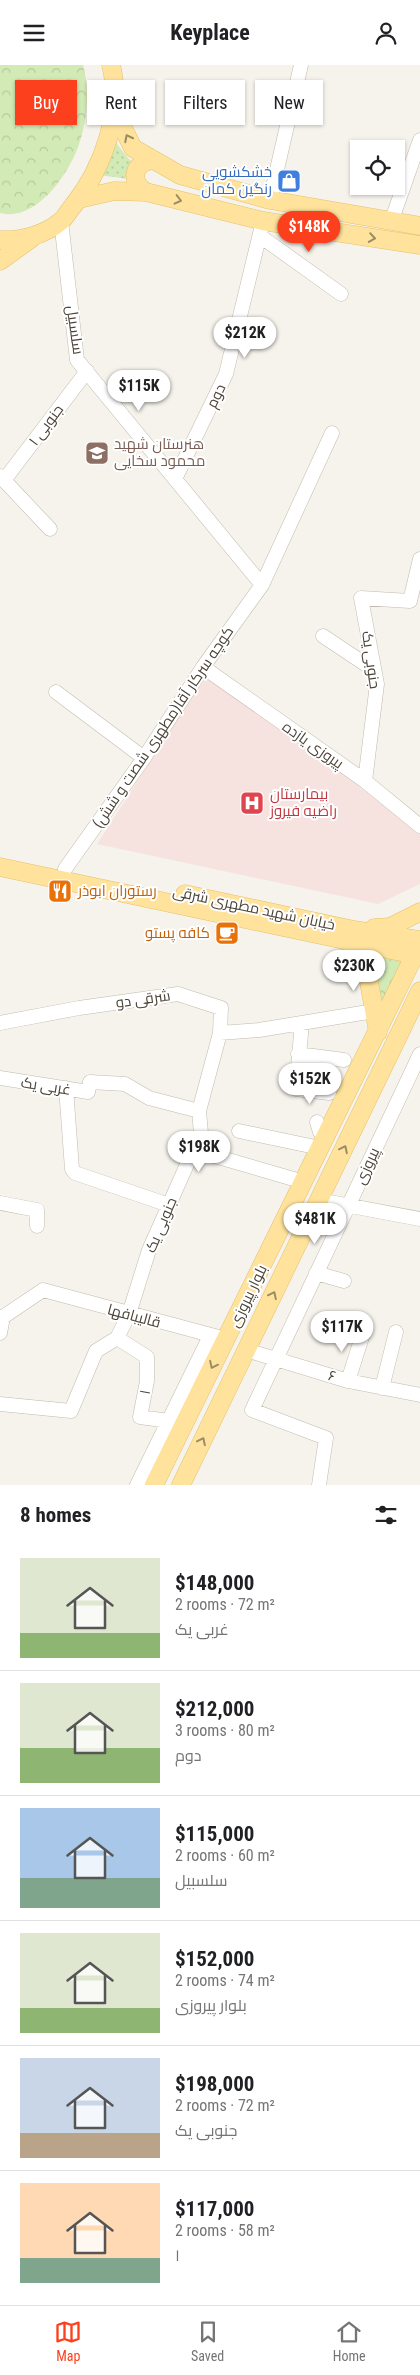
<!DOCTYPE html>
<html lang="en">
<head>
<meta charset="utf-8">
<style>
  :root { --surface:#fff; --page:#f2f2f2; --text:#202124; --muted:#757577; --line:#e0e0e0; --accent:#fc3f1d }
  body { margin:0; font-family:"Roboto Condensed",Cairo,sans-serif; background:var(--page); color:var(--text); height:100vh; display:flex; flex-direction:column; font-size:19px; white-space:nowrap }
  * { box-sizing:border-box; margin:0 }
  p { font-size:16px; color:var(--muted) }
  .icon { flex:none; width:28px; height:28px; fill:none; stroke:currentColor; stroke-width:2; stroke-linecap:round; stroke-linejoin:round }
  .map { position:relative; height:1420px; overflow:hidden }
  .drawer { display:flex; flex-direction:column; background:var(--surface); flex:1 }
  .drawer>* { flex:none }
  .banner { position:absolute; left:15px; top:15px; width:390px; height:45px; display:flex; gap:10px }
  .fabs { position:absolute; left:350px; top:75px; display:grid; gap:10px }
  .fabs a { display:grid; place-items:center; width:55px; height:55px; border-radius:0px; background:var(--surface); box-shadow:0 1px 4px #0004; font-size:25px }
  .price { position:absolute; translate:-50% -42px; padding:0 11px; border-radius:18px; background:#fff; color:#222; font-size:16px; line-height:32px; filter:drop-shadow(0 1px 2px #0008) }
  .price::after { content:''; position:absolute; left:50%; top:30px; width:15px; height:11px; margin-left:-8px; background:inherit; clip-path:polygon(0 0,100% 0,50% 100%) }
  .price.on { background:var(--accent); color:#fff }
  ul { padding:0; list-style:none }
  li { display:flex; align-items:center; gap:15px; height:125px; padding:0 20px }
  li+li { border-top:1px solid var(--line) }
  li span { display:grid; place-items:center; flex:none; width:140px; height:100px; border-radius:0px; color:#555 }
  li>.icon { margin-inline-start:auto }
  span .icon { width:60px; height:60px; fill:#fffc; stroke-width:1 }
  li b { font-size:21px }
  h2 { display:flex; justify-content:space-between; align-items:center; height:60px; padding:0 20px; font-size:21px }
  .tag { padding:0 18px; border-radius:0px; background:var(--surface); box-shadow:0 1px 4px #0004; font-size:18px; line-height:45px }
  .tag.on { background:var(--accent); color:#fff }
  header { display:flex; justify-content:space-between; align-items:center; height:65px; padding:0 20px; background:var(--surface); font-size:22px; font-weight:700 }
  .tabs { display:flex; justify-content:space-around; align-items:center; height:70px; border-top:1px solid var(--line); background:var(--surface); font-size:14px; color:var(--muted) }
  .tabs a { display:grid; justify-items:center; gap:2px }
  .tabs .on { color:var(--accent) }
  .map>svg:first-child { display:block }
  .medical { fill:#f6e3e0 }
  .grass { fill:url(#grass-dots) }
  .forest { fill:url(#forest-crowns) }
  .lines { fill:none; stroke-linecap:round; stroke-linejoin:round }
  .minor-casing { stroke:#c2bbae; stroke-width:15 }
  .major-casing { stroke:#e6c16a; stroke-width:19 }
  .minor { stroke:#fff; stroke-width:14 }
  .major { stroke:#ffe39c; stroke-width:18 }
  .oneway { stroke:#9c8c66 }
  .labels { text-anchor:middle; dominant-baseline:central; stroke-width:4; stroke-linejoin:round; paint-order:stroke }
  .shop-label { font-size:15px; fill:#366cbe; stroke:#fff; text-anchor:end }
  .street-label { font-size:15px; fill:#4b4439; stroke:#fff }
  .education-label { font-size:15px; fill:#785e54; stroke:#fff; text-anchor:start }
  .health-label { font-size:15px; fill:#be3a42; stroke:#fff; text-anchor:start }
  .food-label { font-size:15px; fill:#c56008; stroke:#fff; text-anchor:start }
</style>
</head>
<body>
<header><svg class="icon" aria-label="menu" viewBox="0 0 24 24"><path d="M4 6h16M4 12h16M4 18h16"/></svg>Keyplace<svg class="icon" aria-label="person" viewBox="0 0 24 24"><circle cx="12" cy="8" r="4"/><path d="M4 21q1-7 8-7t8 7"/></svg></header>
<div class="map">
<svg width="420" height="1420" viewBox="0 0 420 1420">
  <defs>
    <pattern id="grass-dots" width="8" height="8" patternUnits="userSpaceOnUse" patternTransform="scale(1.25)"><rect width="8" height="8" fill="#d2eab5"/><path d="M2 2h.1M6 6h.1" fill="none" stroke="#b6ca9c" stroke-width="1.8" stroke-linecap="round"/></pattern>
    <pattern id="forest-crowns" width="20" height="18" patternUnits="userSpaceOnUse" patternTransform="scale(1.25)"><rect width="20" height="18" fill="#d2eab5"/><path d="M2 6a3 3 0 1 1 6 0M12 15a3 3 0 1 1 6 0" fill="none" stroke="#b6ca9c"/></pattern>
  </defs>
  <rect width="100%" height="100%" fill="#f6f3ec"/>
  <path class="medical" d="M208,607l212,161v51l-42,20 -281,-60z"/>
  <path class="grass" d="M113,74l15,19 7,6 -6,15 -31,-4z"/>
  <path class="forest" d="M0,0h83c6,21 5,47 -1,69 -7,32 -43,89 -82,79z
    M368,888l37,6 -22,45z"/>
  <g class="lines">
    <g class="minor-casing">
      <path id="minor" d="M270,135l31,-135
        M61,156l16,139 185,225
        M391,157l29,-82
        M260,171l81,58
        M0,411l50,53
        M5,414l82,-108
        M175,414l51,-105 37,-153
        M323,571l51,34
        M203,602l162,114 55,45
        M56,627l88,66
        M365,716l12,-97 -16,-86 49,3 10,-42
        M65,804l79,-111 59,-91 59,-82 70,-152
        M0,958l79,-15 99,-14 43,14 -1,25 -21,78 2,22 -52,117 -20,64 -12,24 -21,13 -25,60 -71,-7
        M302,958l-6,66 33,4
        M220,968l39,-3 115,-19
        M298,989l46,6
        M0,1013l88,14 2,-10 35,2 24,14 50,13
        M66,1023l6,81 3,4 94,32
        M317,1057l3,10 7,3
        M239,1066l81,17
        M194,1085l110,32
        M319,1135l101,19
        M0,1138l37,7v16
        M316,1208l28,8
        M0,1252h3l40,-27 183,49
        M0,1268l3,-16
        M117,1273l30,19v24l-7,36 36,5
        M246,1285l102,31 72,14
        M348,1316l15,-47
        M382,1323l14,-56
        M137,1420l73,-149
        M319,1420l7,-47 -74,-28 168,-356"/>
    </g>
    <g class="major-casing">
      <path id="major" d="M113,43l20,40 47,27 90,25 150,26
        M146,127c-17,-10 -13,-30 7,-32
        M79,134l35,-8 32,1 117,29 157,24
        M0,175c21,1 45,-5 61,-19 5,-4 8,-11 12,-15 30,-38 50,-93 38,-141
        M0,196l32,-23
        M0,802l420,89
        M185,829l169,36 66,10
        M374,863l16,-1 30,-15
        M348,877l15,16 6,24 9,50
        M154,1420l266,-541
        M181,1420l239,-494"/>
    </g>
    <use href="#minor" class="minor"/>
    <use href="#major" class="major"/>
  </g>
  <defs><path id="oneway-chevron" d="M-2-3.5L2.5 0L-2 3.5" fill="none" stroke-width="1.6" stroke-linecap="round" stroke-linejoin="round" transform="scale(1.25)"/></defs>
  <g class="oneway">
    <use href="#oneway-chevron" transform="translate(128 73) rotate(-117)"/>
    <use href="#oneway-chevron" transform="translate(178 135) rotate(14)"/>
    <use href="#oneway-chevron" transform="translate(372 173) rotate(9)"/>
    <use href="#oneway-chevron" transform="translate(344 1084) rotate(-64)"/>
    <use href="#oneway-chevron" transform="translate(273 1230) rotate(-64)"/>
    <use href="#oneway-chevron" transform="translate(213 1300) rotate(116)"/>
    <use href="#oneway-chevron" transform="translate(202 1376) rotate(-64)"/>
  </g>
  <defs>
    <g id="shop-square" transform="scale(1.25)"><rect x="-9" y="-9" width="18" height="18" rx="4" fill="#3f7fe0" stroke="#fff"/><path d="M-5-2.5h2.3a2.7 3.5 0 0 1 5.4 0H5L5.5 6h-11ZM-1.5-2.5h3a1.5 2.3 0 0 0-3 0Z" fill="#fff"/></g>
    <g id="school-square" transform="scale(1.25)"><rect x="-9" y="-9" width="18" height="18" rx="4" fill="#8d6e63" stroke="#fff"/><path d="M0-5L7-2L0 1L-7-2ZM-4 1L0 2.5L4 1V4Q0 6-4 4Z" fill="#fff"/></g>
    <g id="hospital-square" transform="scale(1.25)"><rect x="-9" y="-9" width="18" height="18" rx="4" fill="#e0444e" stroke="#fff"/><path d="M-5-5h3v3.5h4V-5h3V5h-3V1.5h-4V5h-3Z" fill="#fff"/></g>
    <g id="restaurant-square" transform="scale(1.25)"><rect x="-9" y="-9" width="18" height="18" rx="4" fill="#e8710a" stroke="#fff"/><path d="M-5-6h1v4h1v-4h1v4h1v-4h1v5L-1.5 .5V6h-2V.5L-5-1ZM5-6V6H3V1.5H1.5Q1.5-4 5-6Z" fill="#fff"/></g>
    <g id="cafe-square" transform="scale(1.25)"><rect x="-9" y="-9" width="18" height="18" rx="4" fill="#e8710a" stroke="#fff"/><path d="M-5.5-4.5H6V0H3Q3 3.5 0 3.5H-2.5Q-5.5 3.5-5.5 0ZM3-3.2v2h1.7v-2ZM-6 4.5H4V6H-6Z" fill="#fff"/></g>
  </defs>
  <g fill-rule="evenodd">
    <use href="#shop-square" x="289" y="116"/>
    <use href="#school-square" x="97" y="388"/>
    <use href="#hospital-square" x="252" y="738"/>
    <use href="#restaurant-square" x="60" y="826"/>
    <use href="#cafe-square" x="227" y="868"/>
  </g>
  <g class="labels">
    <g class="shop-label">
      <text x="272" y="107">خشکشویی<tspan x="272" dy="17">رنگین کمان</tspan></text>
    </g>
    <g class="street-label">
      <text transform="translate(75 265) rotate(82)">سلسبیل</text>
      <text transform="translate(216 331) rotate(-64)">دوم</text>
      <text transform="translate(46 360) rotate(-53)">جنوبی ۱</text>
      <text transform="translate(371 595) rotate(82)">جنوبی یک</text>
      <text transform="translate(163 662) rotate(-56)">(مطهری شصت و شش)کوچه سرکار آقا</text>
      <text transform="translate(313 680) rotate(35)">پیروزی یازده</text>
      <text transform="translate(254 843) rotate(12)">خیابان شهید مطهری شرقی</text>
      <text transform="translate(143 934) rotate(-8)">شرقی دو</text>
      <text transform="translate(46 1021) rotate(9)">غربی یک</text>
      <text transform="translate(367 1101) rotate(-65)">پیروزی</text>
      <text transform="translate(161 1160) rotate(-67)">جنوبی یک</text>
      <text transform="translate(248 1231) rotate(-64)">بلوار پیروزی</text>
      <text transform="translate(134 1251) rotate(15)">قالیبافها</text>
      <text transform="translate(332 1311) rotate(16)">۶</text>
      <text transform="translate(145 1327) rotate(-80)">۱</text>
    </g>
    <g class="education-label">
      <text x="114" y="379">هنرستان شهید<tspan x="114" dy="17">محمود سخایی</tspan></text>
    </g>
    <g class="health-label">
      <text x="270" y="729">بیمارستان<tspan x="270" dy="17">راضیه فیروز</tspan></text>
    </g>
    <g class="food-label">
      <text x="78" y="826">رستوران ابوذر</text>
      <text x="210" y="868" text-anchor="end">کافه پستو</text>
    </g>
  </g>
</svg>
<div class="fabs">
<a><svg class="icon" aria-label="locate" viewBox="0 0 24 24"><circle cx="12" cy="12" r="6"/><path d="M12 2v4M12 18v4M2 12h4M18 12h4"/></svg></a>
</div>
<b class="price on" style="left:309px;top:188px">$148K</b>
<b class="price" style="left:245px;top:294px">$212K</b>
<b class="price" style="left:139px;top:347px">$115K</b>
<b class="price" style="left:354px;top:927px">$230K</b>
<b class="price" style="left:310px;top:1040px">$152K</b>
<b class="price" style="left:199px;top:1108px">$198K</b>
<b class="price" style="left:315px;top:1180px">$481K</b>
<b class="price" style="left:342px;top:1288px">$117K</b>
<div class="banner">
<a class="tag on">Buy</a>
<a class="tag">Rent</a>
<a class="tag">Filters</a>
<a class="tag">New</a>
</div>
</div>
<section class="drawer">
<h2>8 homes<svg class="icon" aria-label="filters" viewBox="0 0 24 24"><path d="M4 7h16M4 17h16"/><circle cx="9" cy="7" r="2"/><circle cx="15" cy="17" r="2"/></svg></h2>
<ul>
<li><span style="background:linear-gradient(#dfe7d0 75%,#8fb573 0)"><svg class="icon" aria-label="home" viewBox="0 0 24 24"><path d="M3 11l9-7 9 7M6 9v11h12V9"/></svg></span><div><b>$148,000</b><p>2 rooms · 72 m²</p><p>غربی یک</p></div></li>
<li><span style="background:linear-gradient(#dfe7d0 65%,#8fb573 0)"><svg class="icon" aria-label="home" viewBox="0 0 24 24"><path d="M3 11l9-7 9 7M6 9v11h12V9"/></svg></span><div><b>$212,000</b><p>3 rooms · 80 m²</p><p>دوم</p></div></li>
<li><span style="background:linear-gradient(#a9c7e8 70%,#7fa58c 0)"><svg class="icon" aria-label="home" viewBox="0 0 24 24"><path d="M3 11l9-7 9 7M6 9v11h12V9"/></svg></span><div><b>$115,000</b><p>2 rooms · 60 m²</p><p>سلسبیل</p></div></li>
<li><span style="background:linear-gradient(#dfe7d0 75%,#8fb573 0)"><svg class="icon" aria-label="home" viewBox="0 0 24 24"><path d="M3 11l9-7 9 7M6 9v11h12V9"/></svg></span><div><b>$152,000</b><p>2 rooms · 74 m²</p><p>بلوار پیروزی</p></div></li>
<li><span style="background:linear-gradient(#c9d6e8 75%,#b9a48a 0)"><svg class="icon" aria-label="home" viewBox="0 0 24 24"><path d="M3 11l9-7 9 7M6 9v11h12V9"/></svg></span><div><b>$198,000</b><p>2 rooms · 72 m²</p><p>جنوبی یک</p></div></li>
<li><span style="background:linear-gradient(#ffd9b3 75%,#7fa58c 0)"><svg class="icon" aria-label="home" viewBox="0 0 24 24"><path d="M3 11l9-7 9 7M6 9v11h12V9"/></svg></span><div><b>$117,000</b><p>2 rooms · 58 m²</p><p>۱</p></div></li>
</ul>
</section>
<nav class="tabs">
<a class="on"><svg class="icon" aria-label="map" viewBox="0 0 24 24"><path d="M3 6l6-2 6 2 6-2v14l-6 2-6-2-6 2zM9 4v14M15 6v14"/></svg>Map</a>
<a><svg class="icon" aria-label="saved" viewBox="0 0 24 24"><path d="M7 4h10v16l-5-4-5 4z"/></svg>Saved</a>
<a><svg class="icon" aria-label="home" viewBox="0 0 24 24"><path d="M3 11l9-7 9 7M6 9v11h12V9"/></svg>Home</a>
</nav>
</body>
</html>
